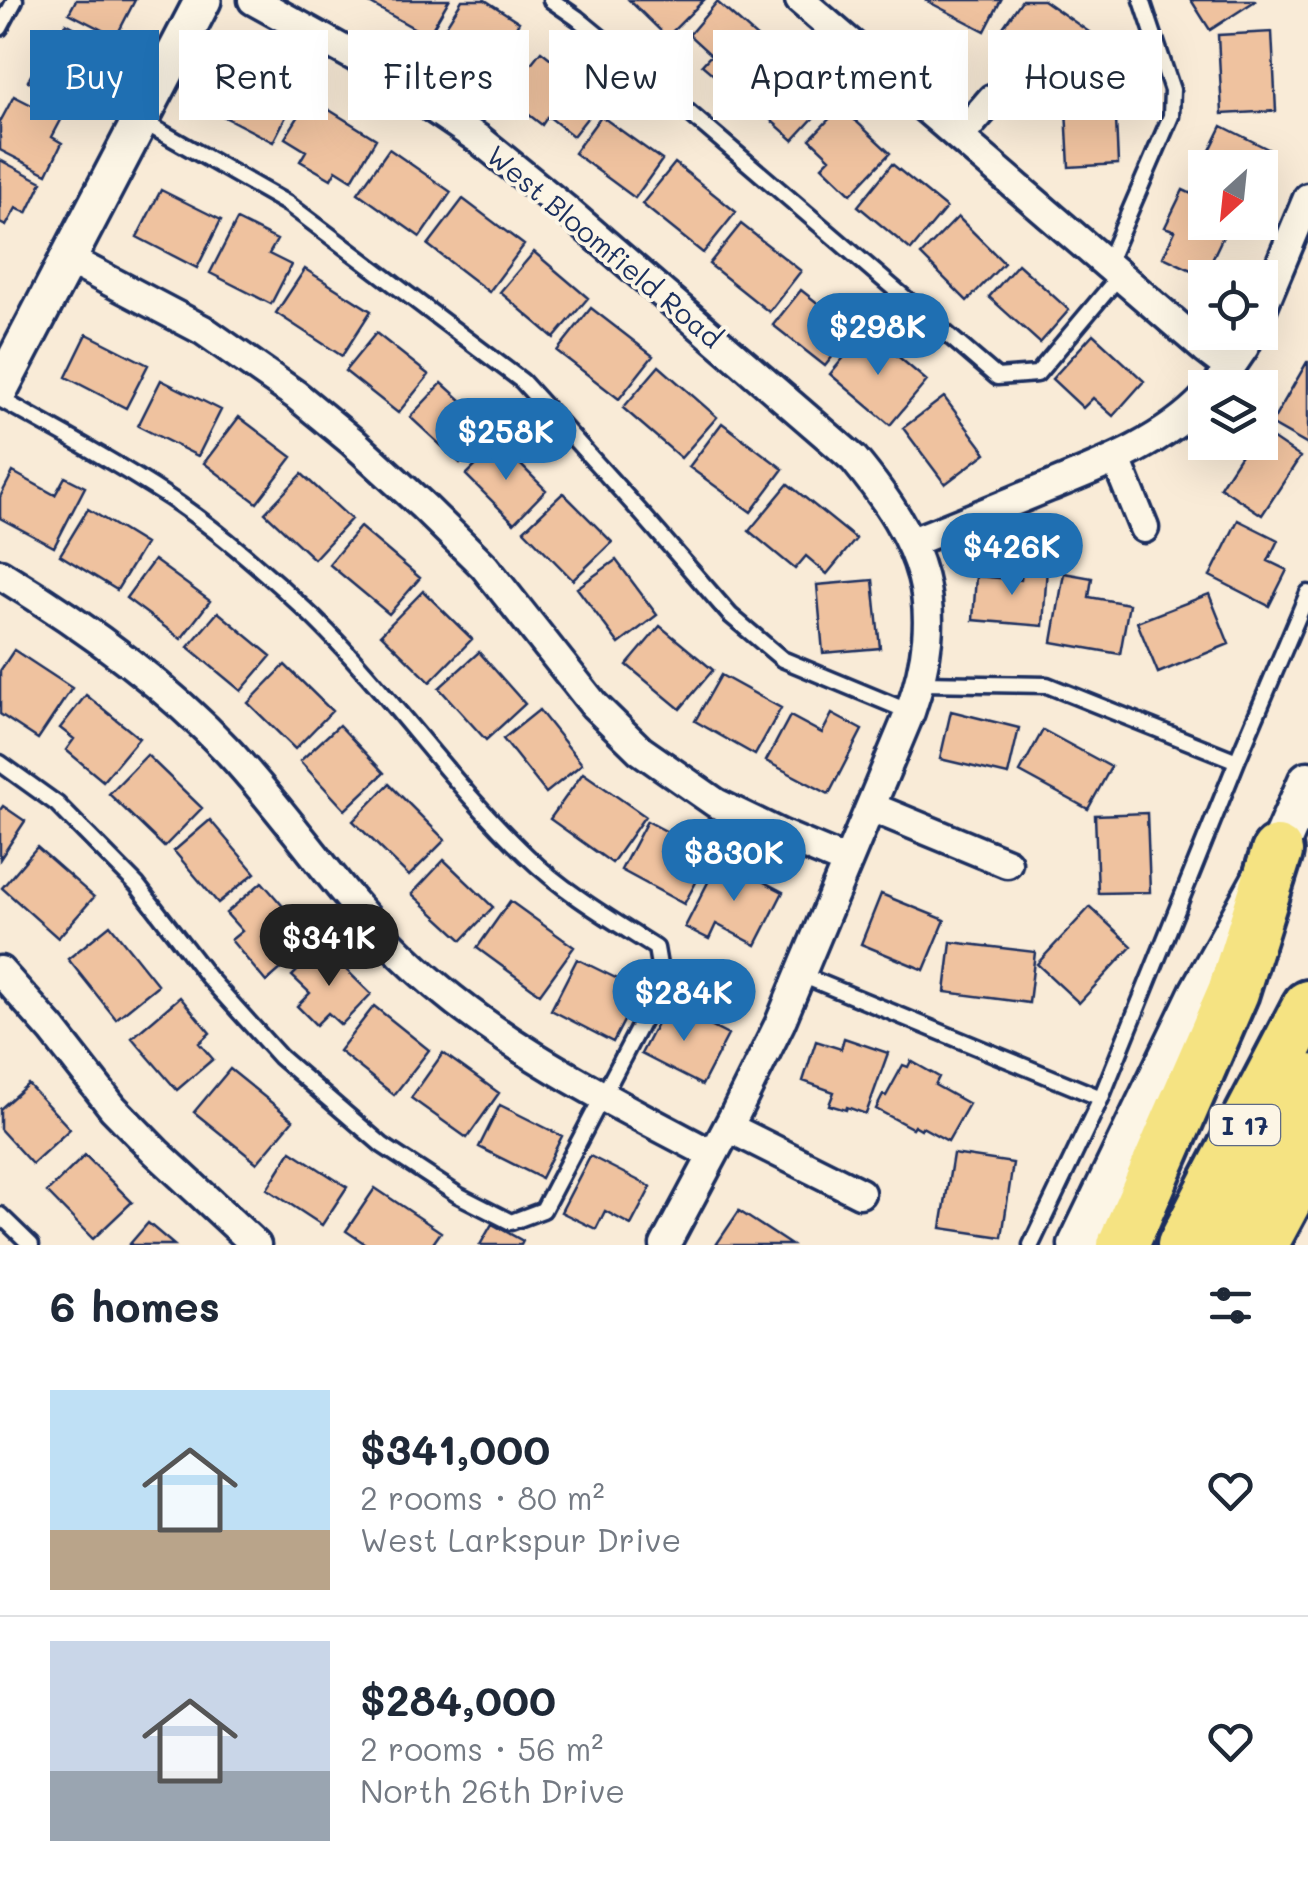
<!DOCTYPE html>
<html lang="en">
<head>
<meta charset="utf-8">
<style>
  :root { --surface:#fff; --page:#f6f6f7; --text:#1f2937; --muted:#747a83; --line:#e0e1e3; --accent:#1f6fb2 }
  body { margin:0; font-family:Mali,sans-serif; background:var(--page); color:var(--text); height:100vh; display:flex; flex-direction:column; font-size:38px; white-space:nowrap }
  * { box-sizing:border-box; margin:0 }
  p { font-size:32px; color:var(--muted) }
  .icon { flex:none; width:55px; height:55px; fill:none; stroke:currentColor; stroke-width:2; stroke-linecap:round; stroke-linejoin:round }
  .map { position:relative; height:1245px; overflow:hidden }
  .side { display:flex; flex-direction:column; background:var(--surface); flex:1 }
  .side>* { flex:none }
  .hud { position:absolute; left:30px; top:30px; width:1250px; height:90px; display:flex; gap:20px }
  .needle { width:65px; rotate:207deg }
  .tools { position:absolute; left:1188px; top:150px; display:grid; gap:20px }
  .tools a { display:grid; place-items:center; width:90px; height:90px; border-radius:0px; background:var(--surface); box-shadow:0 10px 40px #0002; font-size:50px }
  .price { position:absolute; translate:-50% -85px; padding:0 22px; border-radius:35px; background:var(--accent); color:#fff; font-size:32px; line-height:65px; filter:drop-shadow(0 2px 5px #0008) }
  .price::after { content:''; position:absolute; left:50%; top:60px; width:30px; height:22px; margin-left:-15px; background:inherit; clip-path:polygon(0 0,100% 0,50% 100%) }
  .price.current { background:#222; color:#fff }
  ul { padding:0; list-style:none }
  li { display:flex; align-items:center; gap:30px; height:250px; padding:0 50px }
  li+li { border-top:2px solid var(--line) }
  li span { display:grid; place-items:center; flex:none; width:280px; height:200px; border-radius:0px; color:#555 }
  li>.icon { margin-inline-start:auto }
  span .icon { width:120px; height:120px; fill:#fffc; stroke-width:1 }
  li b { font-size:42px }
  h2 { display:flex; justify-content:space-between; align-items:center; height:120px; padding:0 50px; font-size:42px }
  .tag { padding:0 35px; border-radius:0px; background:var(--surface); box-shadow:0 10px 40px #0002; font-size:35px; line-height:90px }
  .tag.current { background:var(--accent); color:#fff }
  .map>svg:first-child { display:block }
  .building { fill:#efc29f; stroke:#1b2f5e; stroke-width:2.5 }
  .lines { fill:none; stroke-linecap:round; stroke-linejoin:round }
  .service-casing { stroke:#1b2f5e; stroke-width:21 }
  .minor-casing { stroke:#1b2f5e; stroke-width:35 }
  .tertiary-casing { stroke:#1b2f5e; stroke-width:42 }
  .secondary-casing { stroke:#1b2f5e; stroke-width:45 }
  .motorway-casing { stroke:#1b2f5e; stroke-width:58 }
  .service { stroke:#fcf5e5; stroke-width:14 }
  .minor { stroke:#fcf5e5; stroke-width:28 }
  .tertiary { stroke:#fcf5e5; stroke-width:35 }
  .secondary { stroke:#fcf5e5; stroke-width:38 }
  .motorway { stroke:#f5e382; stroke-width:50 }
  .labels { text-anchor:middle; dominant-baseline:central; stroke-width:8; stroke-linejoin:round; paint-order:stroke }
  .shield { fill:#fcf5e5; stroke:#5e6a86; stroke-width:2.5 }
  .shield-label { font-size:25px; font-weight:bold; fill:#1b2f5e }
  .street-label { font-size:28px; fill:#1b2f5e; stroke:#fcf5e5 }
</style>
</head>
<body>
<div class="map">
<svg width="1308" height="1245" viewBox="0 0 1308 1245">
  <rect width="100%" height="100%" fill="#f9ebd7"/>
  <filter id="ink" filterUnits="userSpaceOnUse"><feTurbulence type="fractalNoise" baseFrequency=".01" numOctaves="2"/><feDisplacementMap in="SourceGraphic" scale="20" xChannelSelector="R" yChannelSelector="G"/><feConvolveMatrix kernelMatrix="1 2 1 2 8 2 1 2 1" color-interpolation-filters="sRGB"/></filter>
  <g filter="url(#ink)">
    <path class="building" d="M76,0h59l-19,37 -47,-24z
      M364,0h85l-21,36z
      M462,0h23l34,22 -8,13 16,11 -23,36 -27,-17 -5,9 -40,-26z
      M629,0h75l-37,37z
      M925,0h76l-16,31z
      M1022,0h21l49,34 -30,43 -63,-44z
      M1191,0h63l1,1 -45,29z
      M717,2l49,43 -37,43 -27,-23 9,-10 -22,-20z
      M66,23l40,21 -31,61 -47,-24 21,-41 7,4z
      M1272,32l4,79 -54,3 -4,-79z
      M541,51l61,48 -29,37 -25,-20 -6,9 -37,-29z
      M780,54l49,47 -36,39 -51,-46z
      M237,59l62,32 -26,51 -62,-32z
      M1125,85l2,33 -11,1 2,45 -49,3 -4,-78z
      M14,96l47,24 -9,17 10,6 -15,31 -47,-24v-28z
      M310,98l66,41 -24,41 -16,-10 -5,9 -31,-18 6,-10 -21,-13z
      M841,107l49,46 -39,41 -29,-28 8,-8 -20,-19z
      M601,116l61,44 -27,38 -61,-45z
      M1222,126l46,23 -9,19h-54v21l-11,-6z
      M389,149l62,43 -31,45 -62,-44z
      M0,160l42,22 -15,31 -11,-5 -10,18 -6,-3z
      M675,163l61,49 -33,41 -61,-49z
      M892,164l54,44 -35,42 -53,-44z
      M161,190l60,30 -24,48 -60,-31z
      M1183,190l22,10v22h25l-26,54 -41,-19 12,-26 -10,-4z
      M463,199l61,46 -35,47 -61,-47z
      M958,217l46,46 -37,38 -46,-46z
      M237,220l40,20 -8,14 22,11 -20,39 -61,-31z
      M741,224l60,47 -32,41 -60,-48z
      M534,252l54,46 -34,40 -54,-46z
      M1018,264l51,46 -29,33 -51,-46z
      M305,269l66,42 -29,45 -66,-43z
      M801,290l52,41 -28,35 -52,-41z
      M591,308l62,48 -34,43 -62,-48z
      M867,330l60,51 -37,44 -60,-51z
      M376,333l53,42 -31,38 -53,-42z
      M87,334l61,31 -22,43 -60,-31z
      M1093,334l51,47 -31,35 -20,-18 -10,10 -31,-29z
      M1307,362h1v83l-37,-21z
      M659,366l58,51 -36,41 -58,-50z
      M161,380l60,30 -23,46 -60,-30z
      M442,383l51,46 -33,34 -50,-46z
      M944,397l42,56 -41,31 -42,-56z
      M239,417l53,40 -35,46 -53,-40z
      M722,423l61,46 -32,43 -62,-45z
      M1260,430l40,27 -38,58 -42,-28 29,-45h11z
      M499,443l47,47 -32,33 -48,-48z
      M13,472l42,23 10,-18 20,10 -31,60 -54,-29v-21z
      M302,474l49,45 -37,40 -49,-46z
      M788,484l68,55 -29,35 -21,-18 -11,13 -46,-38z
      M563,493l49,49 -39,38 -49,-50z
      M88,509l57,35 -28,46 -57,-35z
      M1238,520l40,20 -10,21 19,9 -18,36 -59,-30z
      M360,527l60,51 -31,36 -60,-50z
      M154,560l56,41 -29,38 -55,-41z
      M616,560l41,55 -38,29 -42,-56z
      M1023,566l24,2 -4,58 -70,-6 3,-44 45,4z
      M1064,573l28,5 -3,19 40,7 -9,50 -68,-12z
      M873,580l7,68 -57,5 -6,-68z
      M423,591l49,48 -42,43 -49,-48z
      M1209,594l20,50 -71,29 -21,-51z
      M218,612l53,44 -30,35 -53,-44z
      M660,626l53,44 -33,39 -53,-44z
      M14,650l58,38 -34,51 -38,-25v-43z
      M479,652l46,52 -39,36 -47,-52z
      M285,665l47,46 -37,38 -47,-46z
      M721,675l60,33 -26,47 -60,-34z
      M86,695l53,43 -36,43 -37,-31 8,-11 -14,-11z
      M539,710l43,54 -36,29 -43,-54z
      M951,711l68,17 -11,47 -68,-16z
      M832,714l30,16 -33,64 -63,-33 24,-45 32,17z
      M339,725l45,48 -39,37 -45,-49z
      M1043,730l68,37 -23,42 -68,-37z
      M147,755l55,53 -38,39 -55,-53z
      M583,773l62,43 -33,47 -62,-44z
      M389,784l56,56 -36,36 -56,-55z
      M3,806l22,15 -25,38v-49z
      M1147,813l3,79 -52,1 -3,-78z
      M210,820l45,53 -37,30 -44,-52z
      M647,821l64,34 -27,49 -63,-34z
      M37,847l57,50 -36,41 -56,-50z
      M720,859l63,33 -27,53 -40,-21 -7,15 -24,-12z
      M444,860l49,47 -31,33 -50,-46z
      M262,882l51,59 -47,41 -35,-42 11,-9 -16,-18z
      M881,894l64,26 -21,50 -63,-26z
      M510,901l64,46 -34,47 -63,-46z
      M1090,907l42,39 -53,57 -42,-39z
      M110,925l48,60 -42,34 -48,-60z
      M951,942l84,10 -6,51 -84,-11z
      M322,946l49,48 -30,31 -13,-12 -12,12 -19,-19 13,-13 -18,-17z
      M577,959l63,31 -27,52 -62,-32z
      M180,997l30,36 -11,10 14,16 -36,31 -45,-52z
      M667,1004l61,31 -26,50 -61,-31z
      M374,1006l55,44 -35,45 -55,-44z
      M844,1038l44,15 -22,61 -19,-7 -1,3 -17,-5 5,-13 -31,-11 13,-40 25,8z
      M443,1053l56,40 -32,45 -56,-40z
      M911,1061l28,16 -4,8 34,19 -21,37 -26,-14 -1,2 -7,-4 -2,3 -36,-19 7,-14 3,1 17,-31 5,2z
      M230,1069l63,51 -36,43 -63,-51z
      M28,1084l42,45 -38,35 -32,-35v-20z
      M500,1105l62,31 -21,42 -62,-31z
      M291,1151l56,36 -25,38 -55,-36z
      M953,1154l60,9 -11,74 -61,-9z
      M85,1155l47,47 -39,37 -46,-47z
      M590,1156l61,31 -20,38 -26,-14 -9,18 -35,-17z
      M375,1188l66,44 -9,13h-65l-21,-14z
      M739,1211l52,34h-75z
      M148,1223l26,22h-45z
      M492,1224l31,17 -2,4h-41z"/>
    <g class="lines">
      <g class="service-casing">
        <path id="service" d="M551,0l26,18 45,37 375,322 40,-3 83,-99
          M0,28l15,-28
          M140,120l148,84 234,177 121,134 87,100 52,44 128,53
          M1107,264l64,-148 1,-26 -30,-90
          M0,399c58,32 115,63 170,99 48,32 104,81 145,121 76,75 135,164 212,237 38,37 85,64 129,92l6,35 -119,227 -32,12 -53,-27 -76,-50 -102,-88 -72,-80 -71,-92 -80,-81 -57,-41
          M920,683l127,2 190,76
          M799,974l302,124
          M0,1215l31,30
          M1031,1245l70,-147 136,-337 71,-168"/>
      </g>
      <g class="minor-casing">
        <path id="minor" d="M253,0l112,62 115,78 86,70 288,249c70,85 94,145 56,253l-130,311 -44,89 -71,133
          M800,0l405,349 25,19
          M959,137l33,-38
          M66,258l137,72 93,65 57,47 71,65 60,59 110,139 46,45 76,53 66,32 65,27
          M1260,313l48,-115
          M1220,382l24,-35 7,-15
          M1116,459l28,69
          M912,542c44,-17 87,-35 131,-53 57,-23 118,-45 162,-91
          M0,574c82,50 162,107 228,177 61,65 109,141 173,203 90,88 202,143 312,201
          M871,807l136,56
          M0,971l53,60 60,77 43,44 100,93
          M728,1127l132,66"/>
      </g>
      <g class="tertiary-casing">
        <path id="tertiary" d="M0,389l203,-389"/>
      </g>
      <g class="secondary-casing">
        <path id="secondary" d="M1078,1245l121,-252 78,-141 31,-71"/>
      </g>
      <g class="motorway-casing">
        <path id="motorway" d="M1123,1245l110,-253 44,-140
          M1183,1245l125,-239
          M1223,1245l85,-165
          M1262,1245l46,-86"/>
      </g>
      <use href="#service" class="service"/>
      <use href="#minor" class="minor"/>
      <use href="#tertiary" class="tertiary"/>
      <use href="#secondary" class="secondary"/>
      <use href="#motorway" class="motorway"/>
    </g>
  </g>
  <g class="labels">
    <rect class="shield" x="1210" y="1105" width="70" height="40" rx="8"/>
    <g class="shield-label">
      <text x="1245" y="1125">I 17</text>
    </g>
    <g class="street-label">
      <text transform="translate(605 246) rotate(40)">West Bloomfield Road</text>
    </g>
  </g>
</svg>
<div class="tools">
<a><svg class="needle" viewBox="-14 -14 28 28"><path d="M0-13l5 13h-10z" fill="#e53935"/><path d="M0 13l5-13h-10z" fill="#747a83"/></svg></a>
<a><svg class="icon" aria-label="locate" viewBox="0 0 24 24"><circle cx="12" cy="12" r="6"/><path d="M12 2v4M12 18v4M2 12h4M18 12h4"/></svg></a>
<a><svg class="icon" aria-label="layers" viewBox="0 0 24 24"><path d="M12 4l9 5-9 5-9-5zM3 14l9 5 9-5"/></svg></a>
</div>
<b class="price" style="left:878px;top:378px">$298K</b>
<b class="price" style="left:506px;top:483px">$258K</b>
<b class="price" style="left:1012px;top:598px">$426K</b>
<b class="price" style="left:734px;top:904px">$830K</b>
<b class="price current" style="left:329px;top:989px">$341K</b>
<b class="price" style="left:684px;top:1044px">$284K</b>
<div class="hud">
<a class="tag current">Buy</a>
<a class="tag">Rent</a>
<a class="tag">Filters</a>
<a class="tag">New</a>
<a class="tag">Apartment</a>
<a class="tag">House</a>
</div>
</div>
<section class="side">
<h2>6 homes<svg class="icon" aria-label="filters" viewBox="0 0 24 24"><path d="M4 7h16M4 17h16"/><circle cx="9" cy="7" r="2"/><circle cx="15" cy="17" r="2"/></svg></h2>
<ul>
<li><span style="background:linear-gradient(#bfe0f5 70%,#b9a48a 0)"><svg class="icon" aria-label="home" viewBox="0 0 24 24"><path d="M3 11l9-7 9 7M6 9v11h12V9"/></svg></span><div><b>$341,000</b><p>2 rooms · 80 m²</p><p>West Larkspur Drive</p></div><svg class="icon" aria-label="heart" viewBox="0 0 24 24"><path d="M12 20l-8-8c-3-5 5-10 8-4 3-6 11-1 8 4z"/></svg></li>
<li><span style="background:linear-gradient(#c9d6e8 65%,#9aa5b1 0)"><svg class="icon" aria-label="home" viewBox="0 0 24 24"><path d="M3 11l9-7 9 7M6 9v11h12V9"/></svg></span><div><b>$284,000</b><p>2 rooms · 56 m²</p><p>North 26th Drive</p></div><svg class="icon" aria-label="heart" viewBox="0 0 24 24"><path d="M12 20l-8-8c-3-5 5-10 8-4 3-6 11-1 8 4z"/></svg></li>
</ul>
</section>
</body>
</html>
